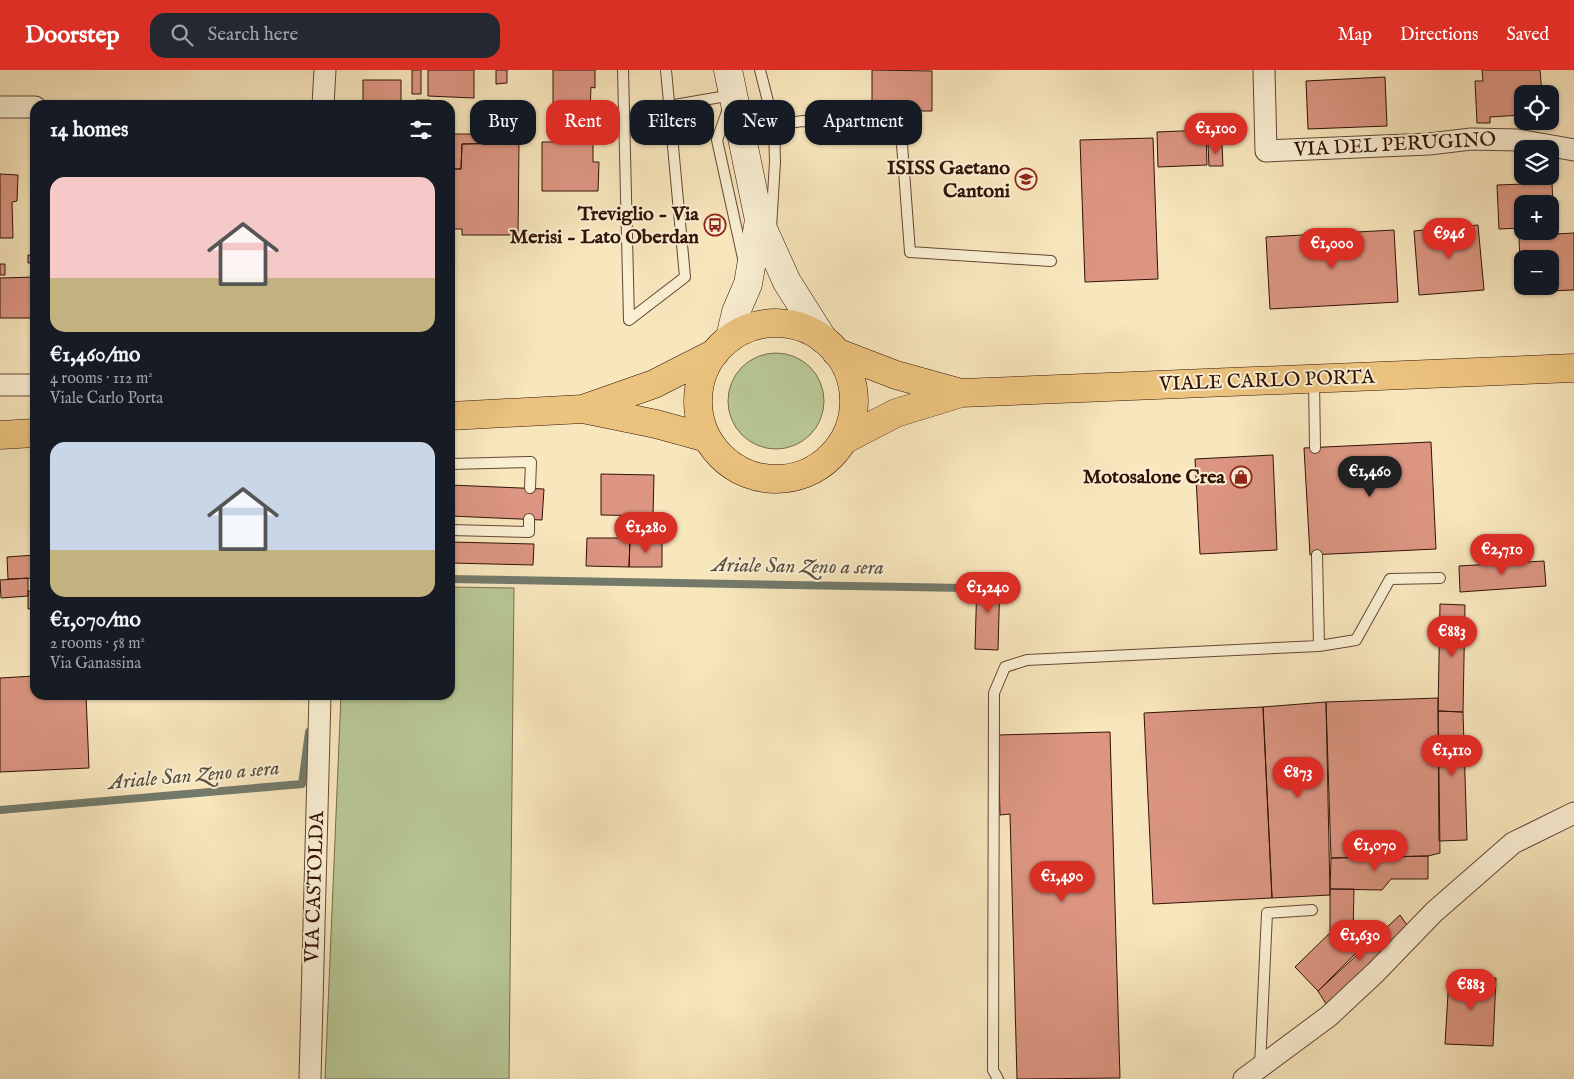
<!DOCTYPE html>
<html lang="en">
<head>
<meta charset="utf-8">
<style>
  :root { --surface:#171b24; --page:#242831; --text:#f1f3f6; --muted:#9ea1a6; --accent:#d93025 }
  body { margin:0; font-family:"IM FELL English",serif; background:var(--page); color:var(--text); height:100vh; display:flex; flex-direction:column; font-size:19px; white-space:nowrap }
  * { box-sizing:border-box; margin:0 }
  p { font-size:16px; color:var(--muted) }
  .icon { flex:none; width:28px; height:28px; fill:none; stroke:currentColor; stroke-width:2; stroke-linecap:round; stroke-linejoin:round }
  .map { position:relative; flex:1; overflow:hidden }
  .side { position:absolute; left:30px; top:30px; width:425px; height:600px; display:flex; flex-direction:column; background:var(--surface); border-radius:15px; box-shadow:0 1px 4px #0004 }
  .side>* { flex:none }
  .hud { position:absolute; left:470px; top:30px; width:475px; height:45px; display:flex; gap:10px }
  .tools { position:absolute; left:1514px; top:15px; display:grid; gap:10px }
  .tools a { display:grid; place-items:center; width:45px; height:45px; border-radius:10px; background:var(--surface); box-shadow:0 1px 4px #0004; font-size:25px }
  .price { position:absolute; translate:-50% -42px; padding:0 11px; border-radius:18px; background:var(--accent); color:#fff; font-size:16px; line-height:32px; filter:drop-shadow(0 1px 2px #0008) }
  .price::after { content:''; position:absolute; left:50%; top:30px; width:15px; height:11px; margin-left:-8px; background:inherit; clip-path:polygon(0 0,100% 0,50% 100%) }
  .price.on { background:#222; color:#fff }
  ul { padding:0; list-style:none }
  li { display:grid; align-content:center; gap:10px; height:265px; padding:0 20px }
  li span { display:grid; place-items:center; height:155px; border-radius:15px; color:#555 }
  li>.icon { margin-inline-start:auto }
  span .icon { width:90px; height:90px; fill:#fffc; stroke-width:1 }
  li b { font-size:21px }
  h2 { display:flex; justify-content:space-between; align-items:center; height:60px; padding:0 20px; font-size:21px }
  .chip { padding:0 18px; border-radius:15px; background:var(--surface); box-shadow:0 1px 4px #0004; font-size:18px; line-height:45px }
  .chip.on { background:var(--accent); color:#fff }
  header { display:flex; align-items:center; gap:30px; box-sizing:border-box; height:70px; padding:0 25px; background:var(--accent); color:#fff }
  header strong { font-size:24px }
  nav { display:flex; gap:28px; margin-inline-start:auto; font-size:18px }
  .search { width:350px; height:45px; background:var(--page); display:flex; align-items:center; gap:12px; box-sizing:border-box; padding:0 18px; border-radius:15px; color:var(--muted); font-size:19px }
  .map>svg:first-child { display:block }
  .green { fill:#b8c695; stroke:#756c4e }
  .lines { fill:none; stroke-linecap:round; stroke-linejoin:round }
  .stream { stroke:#737a6a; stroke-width:8 }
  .building { fill:#db9581; stroke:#321206; fill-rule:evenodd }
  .lane-casing { stroke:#644734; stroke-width:12 }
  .street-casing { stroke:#644734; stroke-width:23 }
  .secondary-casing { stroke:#321206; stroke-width:29 }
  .primary-casing { stroke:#321206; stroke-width:29 }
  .lane { stroke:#faefd3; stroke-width:10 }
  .street { stroke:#faefd3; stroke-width:21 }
  .secondary { stroke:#faefd3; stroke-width:28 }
  .primary { stroke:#ecc37e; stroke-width:28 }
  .labels { text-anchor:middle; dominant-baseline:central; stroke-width:4; stroke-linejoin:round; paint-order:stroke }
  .street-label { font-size:20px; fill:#321206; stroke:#faefd3 }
  .poi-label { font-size:20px; font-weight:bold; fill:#321206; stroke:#faefd3; text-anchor:end }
  .water-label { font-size:21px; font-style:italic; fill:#584f40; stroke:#faefd3 }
</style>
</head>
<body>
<header>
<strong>Doorstep</strong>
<div class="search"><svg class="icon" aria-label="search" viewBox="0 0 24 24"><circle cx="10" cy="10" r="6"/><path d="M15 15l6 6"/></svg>Search here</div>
<nav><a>Map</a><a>Directions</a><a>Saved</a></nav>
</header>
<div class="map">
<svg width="1574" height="1009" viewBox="0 0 1574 1009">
  <rect width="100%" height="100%" fill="#f8e6bc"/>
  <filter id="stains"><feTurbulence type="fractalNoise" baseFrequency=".004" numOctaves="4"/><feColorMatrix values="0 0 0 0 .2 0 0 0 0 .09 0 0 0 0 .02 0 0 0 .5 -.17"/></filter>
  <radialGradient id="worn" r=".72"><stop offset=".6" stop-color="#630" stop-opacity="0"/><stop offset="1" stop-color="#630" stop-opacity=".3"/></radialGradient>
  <path class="green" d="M728 331a48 48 0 1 1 96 0a48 48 0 1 1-96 0Z
    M450,517l64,1 -5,491h-184l16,-384h109z"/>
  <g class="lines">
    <path class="stream" d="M450,509l516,9
      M0,740l302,-26 7,-52"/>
  </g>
  <path class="building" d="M412,0h9v24h-9z
    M428,0h46v28l-46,-2z
    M496,0h11v13l-11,1z
    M553,0h42v18l-4,-1 -1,25h-37z
    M872,0l60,1v40h-60z
    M1482,0h58l2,24h-20v21l-32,2v6h-13l-2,-42h8z
    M1385,7l2,49 -79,3 -2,-48z
    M363,10h38v25h-38z
    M416,30h14l2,5h-21h4z
    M472,44l24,1v3h38v16h-62z
    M1206,60l1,35 -49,2 -1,-35z
    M450,64h22l40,1 -1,8 -49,1 -1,25h-11z
    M552,64h14l-1,8h-12z
    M1153,68l5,141 -73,3 -5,-142z
    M542,72h51v20h6l-1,29h-56z
    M519,73l-1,92h-56v-6h-12v-60h11l1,-25z
    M1208,74h14l1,22h-14z
    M0,104l18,1 -1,26 -5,1 1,36h-13z
    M1552,113l2,43h-4v-22h-28v24l-23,1 -2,-44z
    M1478,155l6,65 -65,5 -5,-64z
    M1394,160l4,72 -128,7 -4,-72z
    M1574,163v57l-53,2 -2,-56zM1522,189h28v27h-28z
    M28,185h7v8h-7z
    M0,194h5v11h-5z
    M35,207v41h-35v-40z
    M1431,372l5,107 -126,6 -6,-107z
    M1273,385l4,95 -77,4 -5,-95z
    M601,404l53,1 -1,41 -52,-1z
    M450,415l94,4 -2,31 -92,-4z
    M587,468h43l-1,29 -43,-1z
    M630,470h32v27h-33z
    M450,472l84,2 -1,21 -83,-2z
    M35,485v23l-27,1 -1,-22z
    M1544,491l2,25 -86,6 -1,-26z
    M28,508v18l-27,2 -1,-18z
    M977,509h23l-2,71 -23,-1z
    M28,521h7v18h-7z
    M1440,534l25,1 -2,107 -25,-1z
    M35,606v19h51l3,73 -89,4v-94z
    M241,625h67l-1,2 -66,1z
    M1438,628l2,155 -12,3 -97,2 -5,-156z
    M1326,632l4,193 -58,3 -9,-191z
    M1263,637l9,191 -119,6 -9,-191z
    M1438,641l25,1 4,128 -28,1z
    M1110,662l10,346 -103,1 -7,-265 -10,1 -2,-80z
    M1428,786v23h-37l-9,11 -52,-1 1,-31z
    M1330,819h24l-1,46h-3l-11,-11 -9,9z
    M1400,845l7,10 -79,82 -10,-16z
    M1339,854l23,23 -44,44 -23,-24z
    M1449,906l47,2 -3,68 -48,-2z"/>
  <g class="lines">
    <g class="lane-casing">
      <path id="lane" d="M623,0l6,250
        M760,0l14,55 1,37 -4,66
        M669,36l63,-11
        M728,39l-11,31 26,118
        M774,55l29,-4 98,10 9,121 141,9
        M629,250l56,-43 -19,-207
        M1314,310l1,68
        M450,394l81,-2 -1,26
        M450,460l79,2v-13
        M1319,576l37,-6 34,-61 50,-1
        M1260,996l7,-153 45,-3
        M998,1009l-5,-9 1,-377 11,-26 22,-7 292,-14 -2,-91"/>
    </g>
    <g class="street-casing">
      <path id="street" d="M1264,0l2,81 163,-7 42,-5 47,1 56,10
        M323,35l2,-35
        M0,37h35
        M0,315h35
        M310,1009l10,-384
        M1244,1009l85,-63 47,-44 58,-60 79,-69 61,-30"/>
    </g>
    <g class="secondary-casing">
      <path id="secondary" d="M728,0l31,150 28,62 36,57
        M730,268l6,-26 12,-28 11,-64"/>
    </g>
    <g class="primary-casing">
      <path id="primary" d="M698 331a78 78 0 1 1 156 0a78 78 0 1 1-156 0Z
        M836,282l60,23 65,18
        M583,339l71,-25 61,-31
        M450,346l133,-7 73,15 51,14
        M0,365l35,-2
        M844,370l52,-27 65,-20 613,-25"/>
    </g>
    <use href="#lane" class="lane"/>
    <use href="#street" class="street"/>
    <use href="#secondary" class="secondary"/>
    <use href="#primary" class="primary"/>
  </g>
  <defs>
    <g id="school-ring" transform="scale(1.125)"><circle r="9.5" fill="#faefd3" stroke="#8f2418" stroke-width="1.5"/><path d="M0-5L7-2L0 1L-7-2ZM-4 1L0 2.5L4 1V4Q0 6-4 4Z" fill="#8f2418"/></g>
    <g id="bus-ring" transform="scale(1.125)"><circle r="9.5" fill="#faefd3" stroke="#8f2418" stroke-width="1.5"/><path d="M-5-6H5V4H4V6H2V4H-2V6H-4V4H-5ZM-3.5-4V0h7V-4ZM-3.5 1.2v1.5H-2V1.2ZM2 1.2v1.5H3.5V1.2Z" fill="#8f2418"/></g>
    <g id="shop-ring" transform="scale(1.125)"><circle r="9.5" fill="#faefd3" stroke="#8f2418" stroke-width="1.5"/><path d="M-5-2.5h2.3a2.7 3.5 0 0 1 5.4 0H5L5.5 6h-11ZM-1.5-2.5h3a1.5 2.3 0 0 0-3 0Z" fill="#8f2418"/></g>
  </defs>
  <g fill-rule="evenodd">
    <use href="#school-ring" x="1026" y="109"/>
    <use href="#bus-ring" x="715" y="155"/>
    <use href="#shop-ring" x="1241" y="407"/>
  </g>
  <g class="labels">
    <g class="street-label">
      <text transform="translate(1395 75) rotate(-3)">VIA DEL PERUGINO</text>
      <text transform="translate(1267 311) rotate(-2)">VIALE CARLO PORTA</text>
      <text transform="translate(315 817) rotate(-88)">VIA CASTOLDA</text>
    </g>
    <g class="poi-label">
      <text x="1010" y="98">ISISS Gaetano<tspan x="1010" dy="23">Cantoni</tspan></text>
      <text x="699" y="144">Treviglio - Via<tspan x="699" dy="23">Merisi - Lato Oberdan</tspan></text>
      <text x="1225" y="407">Motosalone Crea</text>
    </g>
    <g class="water-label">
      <text transform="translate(798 497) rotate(1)">Ariale San Zeno a sera</text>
      <text transform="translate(194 706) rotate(-5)">Ariale San Zeno a sera</text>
    </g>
  </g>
  <rect width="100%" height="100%" filter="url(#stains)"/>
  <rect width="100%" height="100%" fill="url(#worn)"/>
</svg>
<div class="tools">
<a><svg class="icon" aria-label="locate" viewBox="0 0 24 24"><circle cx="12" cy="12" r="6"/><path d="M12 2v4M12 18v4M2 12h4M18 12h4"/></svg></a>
<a><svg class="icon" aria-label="layers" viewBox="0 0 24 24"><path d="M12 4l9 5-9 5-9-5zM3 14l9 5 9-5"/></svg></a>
<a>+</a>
<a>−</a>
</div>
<b class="price" style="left:1216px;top:85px">€1,100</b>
<b class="price" style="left:1449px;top:190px">€946</b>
<b class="price" style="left:1332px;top:200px">€1,000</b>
<b class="price on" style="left:1370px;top:428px">€1,460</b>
<b class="price" style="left:646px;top:484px">€1,280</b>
<b class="price" style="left:1502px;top:506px">€2,710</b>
<b class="price" style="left:988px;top:544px">€1,240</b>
<b class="price" style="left:1452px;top:588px">€883</b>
<b class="price" style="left:1452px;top:707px">€1,110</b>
<b class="price" style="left:1298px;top:729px">€873</b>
<b class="price" style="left:1375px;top:802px">€1,070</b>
<b class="price" style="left:1062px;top:833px">€1,490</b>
<b class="price" style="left:1360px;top:892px">€1,630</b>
<b class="price" style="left:1471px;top:941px">€883</b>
<div class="hud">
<a class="chip">Buy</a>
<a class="chip on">Rent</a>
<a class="chip">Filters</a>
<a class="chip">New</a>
<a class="chip">Apartment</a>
</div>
<section class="side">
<h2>14 homes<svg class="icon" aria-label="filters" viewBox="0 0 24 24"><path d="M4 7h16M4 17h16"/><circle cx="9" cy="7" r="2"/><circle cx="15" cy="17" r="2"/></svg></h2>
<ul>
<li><span style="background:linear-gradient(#f6c9c9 65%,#c2b280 0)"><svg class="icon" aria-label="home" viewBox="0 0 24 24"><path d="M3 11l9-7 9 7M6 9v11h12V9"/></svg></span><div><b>€1,460/mo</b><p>4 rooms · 112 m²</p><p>Viale Carlo Porta</p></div></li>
<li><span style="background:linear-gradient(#c9d6e8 70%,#c2b280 0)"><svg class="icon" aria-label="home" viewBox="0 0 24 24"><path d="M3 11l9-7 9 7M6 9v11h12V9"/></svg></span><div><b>€1,070/mo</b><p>2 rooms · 58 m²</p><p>Via Ganassina</p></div></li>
</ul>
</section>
</div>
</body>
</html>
